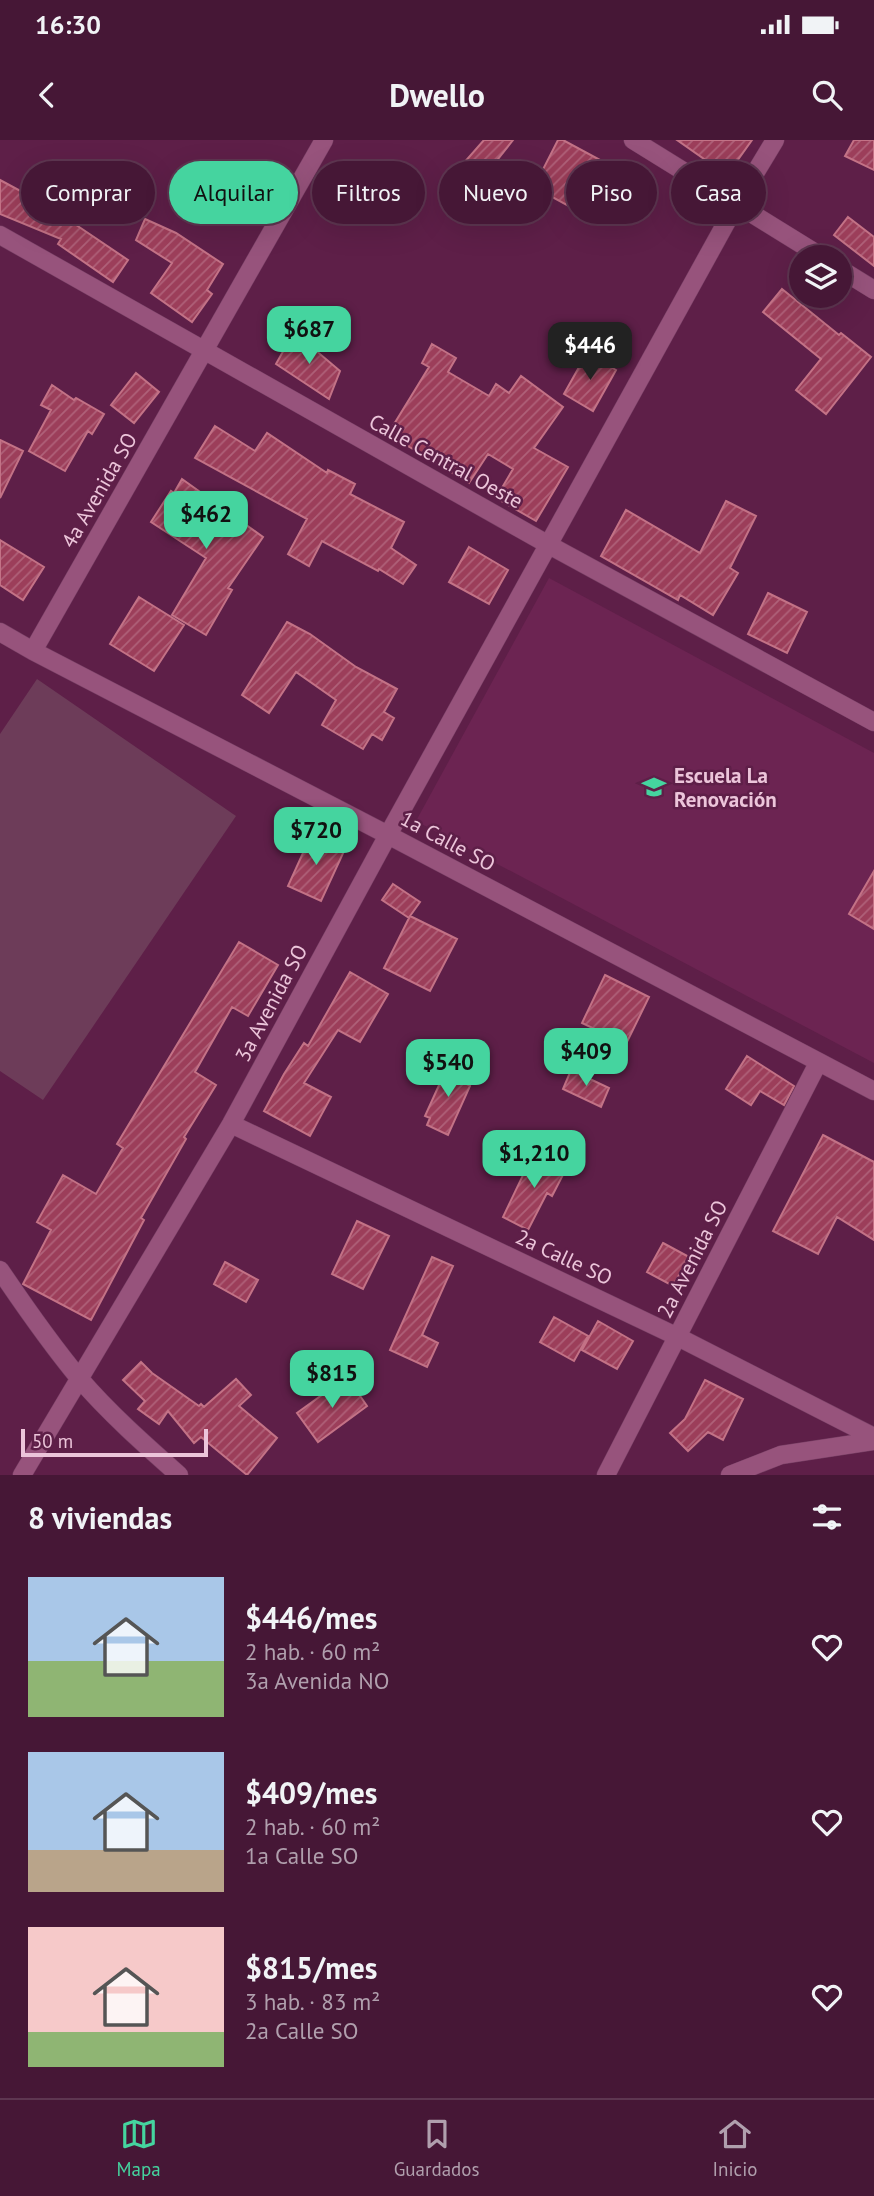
<!DOCTYPE html>
<html lang="es">
<head>
<meta charset="utf-8">
<style>
  :root { --surface:#461736; --page:#502442; --text:#f1f3f6; --muted:#b09fad; --line:#5e3651; --accent:#45d49f }
  body { margin:0; font-family:"PT Sans",sans-serif; background:var(--page); color:var(--text); height:100vh; display:flex; flex-direction:column; font-size:26px; white-space:nowrap }
  * { box-sizing:border-box; margin:0 }
  p { font-size:23px; color:var(--muted) }
  .icon { flex:none; width:38px; height:38px; fill:none; stroke:currentColor; stroke-width:2; stroke-linecap:round; stroke-linejoin:round }
  .map { position:relative; height:1335px; overflow:hidden }
  .drawer { display:flex; flex-direction:column; background:var(--surface); flex:1 }
  .drawer>* { flex:none }
  .banner { position:absolute; left:21px; top:21px; width:833px; height:63px; display:flex; gap:14px }
  .tools { position:absolute; left:789px; top:105px; display:grid; gap:14px }
  .tools a { display:grid; place-items:center; width:63px; height:63px; border-radius:50%; background:var(--surface); box-shadow:0 7px 28px #0002,0 0 0 2px var(--line); font-size:35px }
  .scale { position:absolute; left:21px; bottom:18px; width:187px; box-sizing:border-box; padding-left:7px; border:4px solid #ecc5da; border-top:0; font-size:19px; line-height:24px; white-space:nowrap; color:#ecc5da; -webkit-text-stroke:5px #5e1f48; paint-order:stroke }
  .price { position:absolute; translate:-50% -60px; padding:0 16px; border-radius:14px; background:var(--accent); color:#111; font-size:23px; line-height:46px; filter:drop-shadow(0 2px 4px #0008) }
  .price::after { content:''; position:absolute; left:50%; top:42px; width:21px; height:16px; margin-left:-10px; background:inherit; clip-path:polygon(0 0,100% 0,50% 100%) }
  .price.active { background:#222; color:#fff }
  ul { padding:0; list-style:none }
  li { display:flex; align-items:center; gap:21px; height:175px; padding:0 28px }
  li span { display:grid; place-items:center; flex:none; width:196px; height:140px; border-radius:0px; color:#555 }
  li>.icon { margin-inline-start:auto }
  span .icon { width:84px; height:84px; fill:#fffc; stroke-width:1 }
  li b { font-size:30px }
  h2 { display:flex; justify-content:space-between; align-items:center; height:84px; padding:0 28px; font-size:30px }
  .chip { padding:0 24px; border-radius:32px; background:var(--surface); box-shadow:0 7px 28px #0002,0 0 0 2px var(--line); font-size:24px; line-height:63px }
  .chip.active { background:var(--accent); color:#111 }
  .status { display:flex; justify-content:space-between; align-items:center; height:49px; padding:0 35px; background:var(--surface); direction:ltr }
  .status svg { height:19px; fill:currentColor }
  header { display:flex; justify-content:space-between; align-items:center; height:91px; padding:0 28px; background:var(--surface); font-size:32px; font-weight:700 }
  .tab-bar { display:flex; justify-content:space-around; align-items:center; height:98px; border-top:2px solid var(--line); background:var(--surface); font-size:19px; color:var(--muted) }
  .tab-bar a { display:grid; justify-items:center; gap:4px }
  .tab-bar .active { color:var(--accent) }
  .map>svg:first-child { display:block }
  .built { fill:#6c2452 }
  .green { fill:#6d3c59 }
  .building { fill:url(#building-hatch); stroke:#c37286; stroke-width:2 }
  .lines { fill:none; stroke-linecap:round; stroke-linejoin:round }
  .minor-casing { stroke:#784065; stroke-width:19 }
  .minor { stroke:#97537c; stroke-width:18 }
  .labels { text-anchor:middle; dominant-baseline:central; stroke-width:5; stroke-linejoin:round; paint-order:stroke }
  .street-label { font-size:21px; fill:#ecc5da; stroke:#5e1f48 }
  .poi-label { font-size:21px; font-weight:bold; fill:#ecc5da; stroke:#5e1f48; text-anchor:start }
</style>
</head>
<body>
<div class="status"><b>16:30</b><svg viewBox="0 0 49 12"><path d="M0 12V9h3v3zM5 12V6h3v6zM10 12V3h3v9zM15 12V0h3v12zM26 1h20v11H26zM47 4h2v5h-2z"/></svg></div>
<header><svg class="icon" aria-label="back" viewBox="0 0 24 24"><path d="M15 5l-7 7 7 7"/></svg>Dwello<svg class="icon" aria-label="search" viewBox="0 0 24 24"><circle cx="10" cy="10" r="6"/><path d="M15 15l6 6"/></svg></header>
<div class="map">
<svg width="874" height="1335" viewBox="0 0 874 1335">
  <defs>
    <pattern id="building-hatch" width="6" height="6" patternUnits="userSpaceOnUse" patternTransform="scale(1.75)"><rect width="6" height="6" fill="#9c3e5a"/><path d="M-1 1l2-2M0 6l6-6M5 7l2-2" fill="none" stroke="#af6179"/></pattern>
  </defs>
  <rect width="100%" height="100%" fill="#5e1f48"/>
  <path class="built" d="M549,438l325,175v310l-458,-242z"/>
  <path class="green" d="M37,539l199,137 -193,284 -43,-29v-337z"/>
  <path class="building" d="M484,0h29l-26,33 14,11 -12,15 -33,-27z
    M558,0h5l37,20 -26,49 -40,-22z
    M677,0h75l-25,35z
    M854,0h20v30l-29,-14z
    M0,40l26,14 1,-4 27,11 -3,7 77,52 -15,22 -55,-38 3,-5 -61,-25z
    M848,77l26,20v29l-40,-31z
    M145,79l31,14 47,31 -16,26 5,4 -20,28 -41,-29 21,-30 -36,-23z
    M782,149l57,46 2,-2 30,24 -45,57 -30,-24 25,-31 -58,-47z
    M294,192l46,39 -11,28 -53,-35z
    M432,204l24,14 -8,14 41,24 7,-12 13,9 12,-17 42,31 -29,41 34,19 -32,54 -40,-23 17,-29 -25,-15 -19,29 -81,-49 41,-67 -7,-4z
    M587,213l29,17 -23,41 -29,-17z
    M136,233l23,19 -25,31 -23,-18z
    M52,245l22,15 2,-2 28,16 -12,20 -4,-3 -23,40 -36,-20 22,-41 -10,-5z
    M215,286l40,25 12,-18 60,40 1,-3 27,14 -5,10 54,28 -13,26 25,17 -13,19 -24,-15 -1,2 -56,-30 -13,25 -21,-12 19,-35 -112,-61z
    M0,300l23,11 -23,47z
    M182,339l81,58 -35,51 4,2 -26,45 -34,-20 34,-57 -55,-36 20,-31 3,2z
    M726,361l30,15 -26,52 8,5 -25,42 -33,-20 -2,5 -77,-44 25,-46 74,43z
    M0,400l44,27 -21,33 -23,-15z
    M469,407l39,23 -19,34 -40,-22z
    M768,453l39,19 -20,41 -39,-19z
    M139,457l45,28 -30,46 -44,-27z
    M287,482l23,12 46,33 41,22 -13,23 10,6 -12,22 -10,-6 -9,15 -41,-24 14,-25 -40,-28 -27,41 -27,-18z
    M312,693l33,16 -24,52 -33,-15z
    M874,731v58l-25,-15z
    M393,744l27,18 -10,14 47,23 -27,52 -46,-23 25,-50 -27,-18z
    M239,802l39,23 -30,51 -16,-9 -37,65 21,13 -32,52 2,2 -45,79 3,2 -53,100 -68,-36 28,-54 -14,-8 26,-47 33,19 27,-46 -6,-4z
    M350,832l38,22 -28,48 -22,-12 -34,53 27,14 -21,39 -46,-25 20,-37 20,-31 4,3z
    M605,835l44,22 -23,47 -44,-21z
    M747,916l47,30 -10,19 -24,-14 -9,14 -25,-16z
    M450,921l17,10 -6,10 9,5 -22,49 -21,-10 3,-7 -5,-2z
    M571,930l38,18 -8,19 -38,-18z
    M823,995l51,27v78l-37,-23 -19,37 -45,-23z
    M534,1012l32,17 -14,27 -5,-3 -19,37 -25,-13z
    M357,1081l32,15 -26,53 -31,-15z
    M663,1103l26,14 -16,29 -26,-14z
    M432,1117l21,9 -31,69 16,8 -11,24 -37,-17z
    M225,1122l33,18 -12,22 -32,-18z
    M554,1177l34,19 -14,25 -34,-19z
    M598,1181l35,20 -16,28 -35,-19z
    M141,1222l11,11 47,33 2,-2 3,3 32,-28 15,16 -12,11 38,32 -30,37 -46,-38 -7,6 -26,-32 -9,13 -21,-15 7,-8 -22,-21z
    M347,1237l20,29 -49,36 -21,-29z
    M705,1240l38,19 -20,41 -15,-8 -20,19 -18,-18 15,-14z"/>
  <g class="lines">
    <g class="minor-casing">
      <path id="minor" d="M633,0l189,117
        M0,95l549,310 325,177
        M840,129l34,21
        M0,492l33,19 355,184 486,256
        M33,511l291,-511
        M231,984l447,213 196,100
        M0,1130c25,37 50,73 79,108 30,35 65,66 100,97
        M22,1335l209,-351 157,-289 349,-632 38,-63
        M606,1335l212,-412
        M730,1335l51,-20 93,-14"/>
    </g>
    <use href="#minor" class="minor"/>
  </g>
  <defs>
    <g id="school-bare" transform="scale(1.89)"><path d="M0-5L7-2L0 1L-7-2ZM-4 1L0 2.5L4 1V4Q0 6-4 4Z" fill="#45d49f" stroke="#5e1f48" stroke-width="2.5" paint-order="stroke"/></g>
  </defs>
  <g fill-rule="evenodd">
    <use href="#school-bare" x="654" y="647"/>
  </g>
  <g class="labels">
    <g class="street-label">
      <text transform="translate(446 321) rotate(29)">Calle Central Oeste</text>
      <text transform="translate(99 350) rotate(-60)">4a Avenida SO</text>
      <text transform="translate(448 701) rotate(28)">1a Calle SO</text>
      <text transform="translate(271 863) rotate(-62)">3a Avenida SO</text>
      <text transform="translate(564 1117) rotate(25)">2a Calle SO</text>
      <text transform="translate(692 1119) rotate(-63)">2a Avenida SO</text>
    </g>
    <g class="poi-label">
      <text x="674" y="635">Escuela La<tspan x="674" dy="24">Renovación</tspan></text>
    </g>
  </g>
</svg>
<div class="tools">
<a><svg class="icon" aria-label="layers" viewBox="0 0 24 24"><path d="M12 4l9 5-9 5-9-5zM3 14l9 5 9-5"/></svg></a>
</div>
<div class="scale">50 m</div>
<b class="price" style="left:309px;top:226px">$687</b>
<b class="price active" style="left:590px;top:242px">$446</b>
<b class="price" style="left:206px;top:411px">$462</b>
<b class="price" style="left:316px;top:727px">$720</b>
<b class="price" style="left:586px;top:948px">$409</b>
<b class="price" style="left:448px;top:959px">$540</b>
<b class="price" style="left:534px;top:1050px">$1,210</b>
<b class="price" style="left:332px;top:1270px">$815</b>
<div class="banner">
<a class="chip">Comprar</a>
<a class="chip active">Alquilar</a>
<a class="chip">Filtros</a>
<a class="chip">Nuevo</a>
<a class="chip">Piso</a>
<a class="chip">Casa</a>
</div>
</div>
<section class="drawer">
<h2>8 viviendas<svg class="icon" aria-label="filters" viewBox="0 0 24 24"><path d="M4 7h16M4 17h16"/><circle cx="9" cy="7" r="2"/><circle cx="15" cy="17" r="2"/></svg></h2>
<ul>
<li><span style="background:linear-gradient(#a9c7e8 60%,#8fb573 0)"><svg class="icon" aria-label="home" viewBox="0 0 24 24"><path d="M3 11l9-7 9 7M6 9v11h12V9"/></svg></span><div><b>$446/mes</b><p>2 hab. · 60 m²</p><p>3a Avenida NO</p></div><svg class="icon" aria-label="heart" viewBox="0 0 24 24"><path d="M12 20l-8-8c-3-5 5-10 8-4 3-6 11-1 8 4z"/></svg></li>
<li><span style="background:linear-gradient(#a9c7e8 70%,#b9a48a 0)"><svg class="icon" aria-label="home" viewBox="0 0 24 24"><path d="M3 11l9-7 9 7M6 9v11h12V9"/></svg></span><div><b>$409/mes</b><p>2 hab. · 60 m²</p><p>1a Calle SO</p></div><svg class="icon" aria-label="heart" viewBox="0 0 24 24"><path d="M12 20l-8-8c-3-5 5-10 8-4 3-6 11-1 8 4z"/></svg></li>
<li><span style="background:linear-gradient(#f6c9c9 75%,#8fb573 0)"><svg class="icon" aria-label="home" viewBox="0 0 24 24"><path d="M3 11l9-7 9 7M6 9v11h12V9"/></svg></span><div><b>$815/mes</b><p>3 hab. · 83 m²</p><p>2a Calle SO</p></div><svg class="icon" aria-label="heart" viewBox="0 0 24 24"><path d="M12 20l-8-8c-3-5 5-10 8-4 3-6 11-1 8 4z"/></svg></li>
</ul>
</section>
<nav class="tab-bar">
<a class="active"><svg class="icon" aria-label="map" viewBox="0 0 24 24"><path d="M3 6l6-2 6 2 6-2v14l-6 2-6-2-6 2zM9 4v14M15 6v14"/></svg>Mapa</a>
<a><svg class="icon" aria-label="saved" viewBox="0 0 24 24"><path d="M7 4h10v16l-5-4-5 4z"/></svg>Guardados</a>
<a><svg class="icon" aria-label="home" viewBox="0 0 24 24"><path d="M3 11l9-7 9 7M6 9v11h12V9"/></svg>Inicio</a>
</nav>
</body>
</html>
